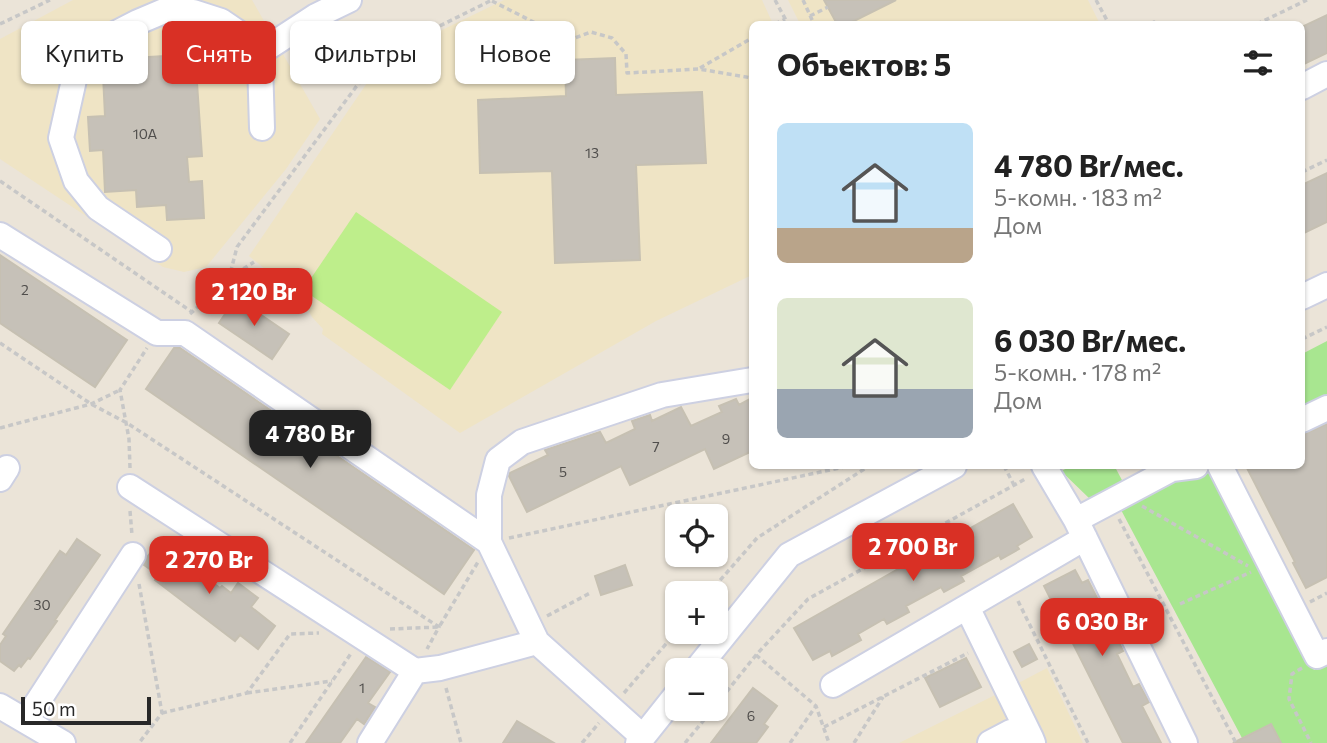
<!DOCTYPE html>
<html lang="ru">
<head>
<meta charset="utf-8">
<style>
  :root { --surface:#fff; --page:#f6f6f6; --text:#222; --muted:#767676; --accent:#d93025 }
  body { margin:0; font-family:Commissioner,sans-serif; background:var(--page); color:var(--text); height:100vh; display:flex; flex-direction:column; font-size:26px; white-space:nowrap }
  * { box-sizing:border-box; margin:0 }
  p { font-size:23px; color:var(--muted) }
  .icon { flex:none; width:38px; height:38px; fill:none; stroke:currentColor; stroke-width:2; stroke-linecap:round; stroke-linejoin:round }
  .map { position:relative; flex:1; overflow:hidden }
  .side { position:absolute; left:749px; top:21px; width:556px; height:448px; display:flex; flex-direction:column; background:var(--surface); border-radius:10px; box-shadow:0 2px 5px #0004 }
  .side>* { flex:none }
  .hud { position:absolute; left:21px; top:21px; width:623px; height:63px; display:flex; gap:14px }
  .fabs { position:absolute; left:665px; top:504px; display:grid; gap:14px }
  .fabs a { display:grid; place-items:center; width:63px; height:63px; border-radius:10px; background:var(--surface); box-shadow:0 2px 5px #0004; font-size:35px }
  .scale { position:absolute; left:21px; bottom:18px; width:130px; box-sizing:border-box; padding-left:7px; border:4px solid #282828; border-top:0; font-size:19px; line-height:24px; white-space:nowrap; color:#282828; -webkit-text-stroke:5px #fff; paint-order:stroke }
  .price { position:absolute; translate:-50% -60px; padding:0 16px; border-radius:14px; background:var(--accent); color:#fff; font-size:23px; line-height:46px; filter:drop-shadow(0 2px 4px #0008) }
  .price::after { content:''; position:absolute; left:50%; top:42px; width:21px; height:16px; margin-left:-10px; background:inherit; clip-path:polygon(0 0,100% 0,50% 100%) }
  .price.on { background:#222; color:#fff }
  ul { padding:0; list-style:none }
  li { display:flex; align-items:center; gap:21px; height:175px; padding:0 28px }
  li span { display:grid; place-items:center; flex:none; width:196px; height:140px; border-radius:10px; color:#555 }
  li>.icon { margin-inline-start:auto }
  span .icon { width:84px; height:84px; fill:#fffc; stroke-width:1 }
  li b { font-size:30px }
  h2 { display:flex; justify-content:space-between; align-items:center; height:84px; padding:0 28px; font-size:30px }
  .pill { padding:0 24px; border-radius:10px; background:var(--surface); box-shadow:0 2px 5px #0004; font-size:24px; line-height:63px }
  .pill.on { background:var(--accent); color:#fff }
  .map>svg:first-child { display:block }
  .education { fill:#efe4c5 }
  .green { fill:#a8e690 }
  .pitch { fill:#beee8b }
  .building { fill:#c6c1b8; stroke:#c6c0b2; stroke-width:2 }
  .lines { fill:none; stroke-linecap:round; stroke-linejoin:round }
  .minor-casing { stroke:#cdd0e2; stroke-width:28 }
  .path { stroke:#c7c7c7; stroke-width:3.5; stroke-dasharray:5 3.5; stroke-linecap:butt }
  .minor { stroke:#fff; stroke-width:24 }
  .labels { text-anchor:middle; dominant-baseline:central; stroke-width:6; stroke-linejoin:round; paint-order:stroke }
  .number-label { font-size:14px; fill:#504e4c }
</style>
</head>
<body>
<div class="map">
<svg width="1327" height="743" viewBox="0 0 1327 743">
  <rect width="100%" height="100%" fill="#ebe4d8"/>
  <path class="education" d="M73,0h179l68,119 -34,50 -80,98 -22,5 -21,-5 -163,-108v-120z
    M504,0h258l11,24h-21v251l-96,46 -196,112 -138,-99 1,-5 -11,-12 -10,-18 -53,-43 135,-198z
    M788,0h300l11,22 -6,2h-293z
    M1047,668l36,75h-184l108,-54z"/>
  <path class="green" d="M1327,341v62l-25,12v-61z
    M1072,466h45l-2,1 8,15 -33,17 -29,-28z
    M1212,473l102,197 13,-7v80h-46l-10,-19 -29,14 -122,-230 62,-32z"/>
  <path class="pitch" d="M356,212l146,100 -52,78 -147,-100z"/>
  <path class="building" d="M824,0h72l-48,24h-11z
    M1327,15v38l-25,12v-38z
    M194,39l8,117 -15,1 2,25 13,-1 2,37 -37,2 -1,-15 -29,2 -1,-17 -31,2 -2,-42 -13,1 -2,-34 17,-1 -2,-41 31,-2 -1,-15 32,-2 -1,-15z
    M615,58l1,37 86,-3 4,71 -70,2 4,95 -85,3 -3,-92 -72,2 -2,-73 88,-4 -1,-36z
    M1327,173v49l-25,12v-49z
    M0,255l127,85 -32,47 -95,-64z
    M236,298l53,36 -17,25 -53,-36z
    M174,348h6l294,202 -30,44 -298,-205z
    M752,398v53l-38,18 -9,-20 -75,36 -9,-19 -94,46 -18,-36 1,-3 38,-18 -3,-5 55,-18 6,11 29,-14 -3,-8 18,-6 2,6 29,-14 10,19 31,-14 -3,-6 17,-7 3,6z
    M1327,424v153l-21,11 -13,-25 2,-1 -49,-96h56v-31z
    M1013,504l19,33 -15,9 2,3 -18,10 -2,-4 -38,21 3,5 -20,11 -3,-5 -35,19 3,6 -22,12 -3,-5 -26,15 3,6 -29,16 -2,-5 -17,9 -19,-32z
    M77,539l23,16 -45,65 2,1 -27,38 -2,-1 -7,9 -2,-2 -5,6 -14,-10v-16l6,-9 -3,-2 57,-83 6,4z
    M159,542l17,12 5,-7 21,15 -6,8 24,18 2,-2 9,7 7,-10 20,15 -7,9 24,19 -17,23 -18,-14 -5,6 -80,-61 3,-5 -14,-10 4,-9z
    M625,565l7,20 -31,10 -6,-19z
    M1075,570l7,13 6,-3 11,22 -6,4 14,27 6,-3 10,21 -6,3 16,33 6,-3 10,18 -7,4 19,37h-38l-79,-157z
    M1029,644l8,15 -15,8 -8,-15z
    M366,657l24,15 -22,31 7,4 -11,17 -7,-5 -17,24h-34z
    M966,658l15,29 -41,20 -15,-29z
    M753,688l24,18 -13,18 4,3 -12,16h-45z
    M517,721l37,22h-51z
    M1271,724l10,19h-48z"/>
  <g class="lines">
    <g class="minor-casing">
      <path id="minor" d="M264,50l52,-34 33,-16
        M1302,87l25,-13
        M0,235l157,98h28l304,209
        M159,249l-61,-41 -22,-27 -15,-43 15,-67 25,-30 37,-19 26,-11 29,1 28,9 43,29 -4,12 2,66
        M1302,297l25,-12
        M1302,420l25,-12
        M1044,466l32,54 109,223
        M1220,466l97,190 10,-5
        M0,479l7,-11
        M130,487l285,184 25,-3 97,-26
        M1076,520l96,-51 24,-3
        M967,607l64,131
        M696,670l93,-115 165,-89
        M833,685l252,-147
        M0,706l63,37
        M26,720l107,-165
        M643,737l-106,-95 -48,-100v-47l9,-35 24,-18 140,-47 90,-15
        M370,743l45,-72
        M638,743l39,-49
        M990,743l21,-11 20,6 2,5"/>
    </g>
    <path class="path" d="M775,0l13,24
      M803,0l11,24
      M1096,0l13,24
      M492,1l77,39 22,-8 21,6 14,16 1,19 72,-4 53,9
      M810,16l18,-9
      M0,24l50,-24
      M775,24l10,-5
      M1150,24l4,-2 1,2
      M1257,24l50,-24
      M700,68l52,-30
      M1302,172l25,-12
      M0,181l192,131
      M229,278l25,-16
      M190,314l39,-36 8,-31 142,-191 113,-56
      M1302,339l25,-12
      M0,343l91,61 36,19 312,204 -12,22
      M0,428l91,-24 29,-14
      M1004,466l10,19
      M130,468l-1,-29 -9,-49 27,-42
      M1142,506l106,60
      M130,511l2,24
      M1119,519l117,224
      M509,538l340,-72
      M139,584l23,129 -23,30
      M709,593l48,-55 112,-72
      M1018,601l70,142
      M1310,602l17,-9
      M1180,604l71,-32
      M547,616l43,-23
      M390,629l49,-2 39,-65
      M756,655l60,51 13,37
      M1302,668l-10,6 -3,25 22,44
      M446,688l15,55
      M247,693l85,-12
      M624,693l53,-62
      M716,705l40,-50 52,-56 219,-121
      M162,713l85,-20 43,-59 29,-1
      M824,727l144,-74
      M290,743l62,-91
      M582,743l17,-20
      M685,743l28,-34
      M790,743l26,-37
      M854,743l29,-46"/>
    <use href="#minor" class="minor"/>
  </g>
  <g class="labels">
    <g class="number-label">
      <text x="145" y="133">10А</text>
      <text x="592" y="152">13</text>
      <text x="25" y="289">2</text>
      <text x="726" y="438">9</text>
      <text x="656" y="446">7</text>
      <text x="563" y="471">5</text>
      <text x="42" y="604">30</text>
      <text x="362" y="687">1</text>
      <text x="751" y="715">6</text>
    </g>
  </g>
</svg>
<div class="fabs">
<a><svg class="icon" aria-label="locate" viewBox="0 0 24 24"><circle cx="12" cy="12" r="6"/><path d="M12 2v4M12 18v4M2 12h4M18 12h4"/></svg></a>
<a>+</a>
<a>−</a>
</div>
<div class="scale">50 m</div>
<b class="price" style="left:254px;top:328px">2 120 Br</b>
<b class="price on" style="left:310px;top:470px">4 780 Br</b>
<b class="price" style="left:913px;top:583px">2 700 Br</b>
<b class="price" style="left:209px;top:596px">2 270 Br</b>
<b class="price" style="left:1102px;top:658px">6 030 Br</b>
<div class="hud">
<a class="pill">Купить</a>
<a class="pill on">Снять</a>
<a class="pill">Фильтры</a>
<a class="pill">Новое</a>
</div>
<section class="side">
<h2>Объектов: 5<svg class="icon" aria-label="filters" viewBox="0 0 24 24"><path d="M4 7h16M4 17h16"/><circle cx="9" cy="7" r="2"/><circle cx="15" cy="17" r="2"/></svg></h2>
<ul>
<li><span style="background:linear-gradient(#bfe0f5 75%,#b9a48a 0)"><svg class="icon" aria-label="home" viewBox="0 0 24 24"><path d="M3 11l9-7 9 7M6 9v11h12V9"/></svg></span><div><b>4 780 Br/мес.</b><p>5-комн. · 183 m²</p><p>Дом</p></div></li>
<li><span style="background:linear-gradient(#dfe7d0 65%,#9aa5b1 0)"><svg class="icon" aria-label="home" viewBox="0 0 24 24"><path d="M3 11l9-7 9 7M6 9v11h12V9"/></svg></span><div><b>6 030 Br/мес.</b><p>5-комн. · 178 m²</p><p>Дом</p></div></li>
</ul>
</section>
</div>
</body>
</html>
